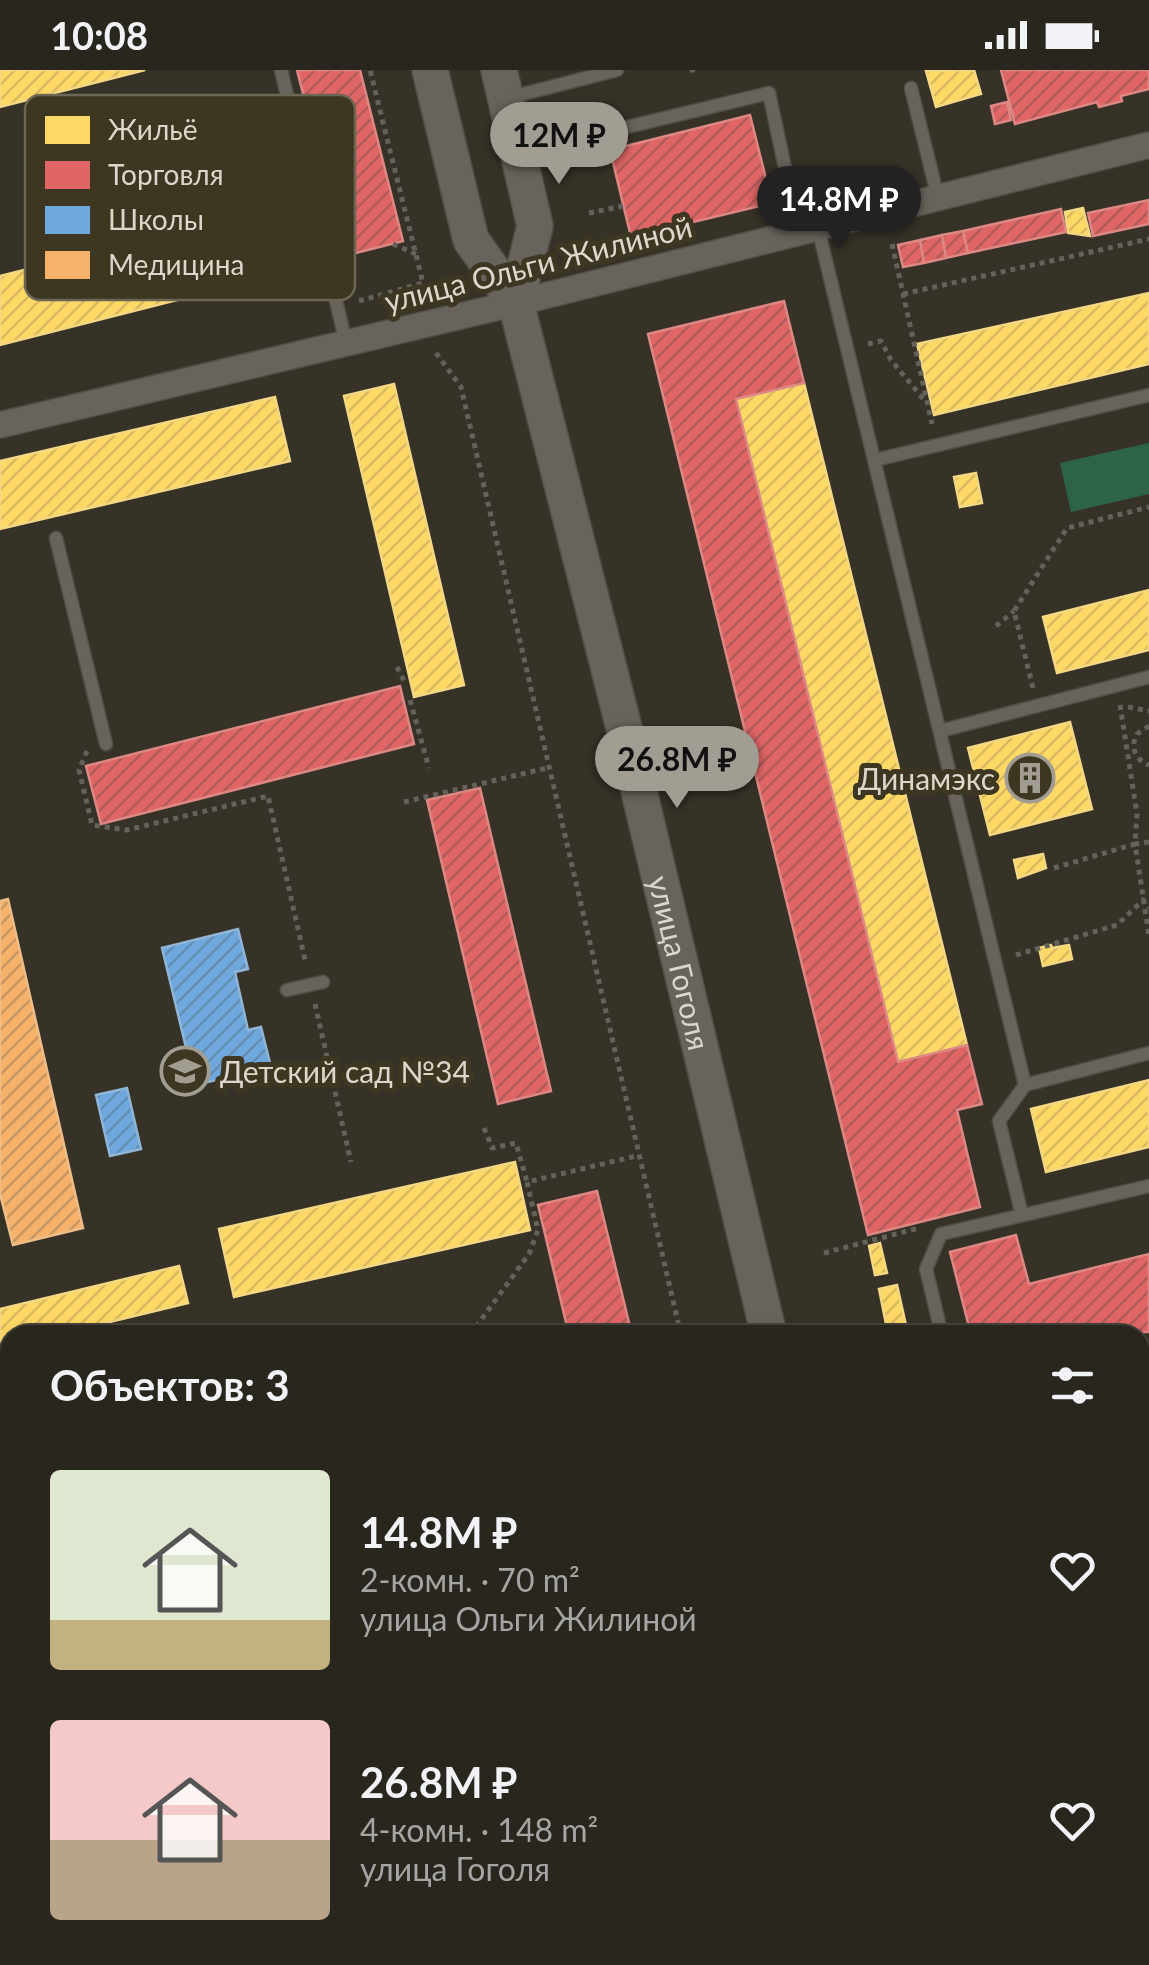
<!DOCTYPE html>
<html lang="ru">
<head>
<meta charset="utf-8">
<style>
  :root { --surface:#29261d; --page:#35322a; --text:#f1f3f6; --muted:#a5a5a4; --line:#45433b; --accent:#a29d92 }
  body { margin:0; font-family:Lato,sans-serif; background:var(--page); color:var(--text); height:100vh; display:flex; flex-direction:column; font-size:38px; white-space:nowrap }
  * { box-sizing:border-box; margin:0 }
  p { font-size:32px; color:var(--muted) }
  .icon { flex:none; width:55px; height:55px; fill:none; stroke:currentColor; stroke-width:2; stroke-linecap:round; stroke-linejoin:round }
  .map { position:relative; flex:1; overflow:hidden }
  .sheet { position:absolute; left:0px; top:1255px; width:1150px; height:640px; display:flex; flex-direction:column; background:var(--surface); border-radius:30px 30px 0 0; box-shadow:0 5px 15px #0003,0 0 0 2px var(--line) }
  .sheet>* { flex:none }
  .price { position:absolute; translate:-50% -85px; padding:0 22px; border-radius:35px; background:var(--accent); color:#111; font-size:32px; line-height:65px; filter:drop-shadow(0 2px 5px #0008) }
  .price::after { content:''; position:absolute; left:50%; top:60px; width:30px; height:22px; margin-left:-15px; background:inherit; clip-path:polygon(0 0,100% 0,50% 100%) }
  .price.on { background:#222; color:#fff }
  ul { padding:0; list-style:none }
  li { display:flex; align-items:center; gap:30px; height:250px; padding:0 50px }
  li span { display:grid; place-items:center; flex:none; width:280px; height:200px; border-radius:10px; color:#555 }
  li>.icon { margin-inline-start:auto }
  span .icon { width:120px; height:120px; fill:#fffc; stroke-width:1 }
  li b { font-size:42px }
  h2 { display:flex; justify-content:space-between; align-items:center; height:120px; padding:0 50px; font-size:42px }
  .status { display:flex; justify-content:space-between; align-items:center; height:70px; padding:0 50px; background:var(--surface); direction:ltr }
  .status svg { height:28px; fill:currentColor }
  .map>svg:first-child { display:block }
  .garden { fill:#2d6447 }
  .homes { fill:url(#homes-hatch); stroke:#f4d884; stroke-width:2.5 }
  .shops { fill:url(#shops-hatch); stroke:#de8884; stroke-width:2.5 }
  .schools { fill:url(#schools-hatch); stroke:#8fb6d7; stroke-width:2.5 }
  .health { fill:url(#health-hatch); stroke:#eebd88; stroke-width:2.5 }
  .lines { fill:none; stroke-linecap:round; stroke-linejoin:round }
  .service-casing { stroke:#534f45; stroke-width:15 }
  .minor-casing { stroke:#534f45; stroke-width:28 }
  .secondary-casing { stroke:#534f45; stroke-width:38 }
  .path { stroke:#64625a; stroke-width:5; stroke-dasharray:5 5; stroke-linecap:butt }
  .service { stroke:#68645d; stroke-width:12 }
  .minor { stroke:#68645d; stroke-width:25 }
  .secondary { stroke:#68645d; stroke-width:35 }
  .labels { text-anchor:middle; dominant-baseline:central; stroke-width:10; stroke-linejoin:round; paint-order:stroke }
  .street-label { font-size:30px; fill:#dbd7cb; stroke:#3d3621 }
  .poi-label { font-size:30px; fill:#dbd7cb; stroke:#3d3621; text-anchor:end }
  .key { fill:#3d3621; stroke:#6c6654; stroke-width:2.5 }
  .key-label { font-size:28px; fill:#dbd7cb }
</style>
</head>
<body>
<div class="status"><b>10:08</b><svg viewBox="0 0 49 12"><path d="M0 12V9h3v3zM5 12V6h3v6zM10 12V3h3v9zM15 12V0h3v12zM26 1h20v11H26zM47 4h2v5h-2z"/></svg></div>
<div class="map">
<svg width="1149" height="1895" viewBox="0 0 1149 1895">
  <defs>
    <pattern id="homes-hatch" width="6" height="6" patternUnits="userSpaceOnUse" patternTransform="scale(2.5)"><rect width="6" height="6" fill="#ffd966"/><path d="M-1 1l2-2M0 6l6-6M5 7l2-2" fill="none" stroke="#d9ba5e"/></pattern>
    <pattern id="shops-hatch" width="6" height="6" patternUnits="userSpaceOnUse" patternTransform="scale(2.5)"><rect width="6" height="6" fill="#e06666"/><path d="M-1 1l2-2M0 6l6-6M5 7l2-2" fill="none" stroke="#b15b5a"/></pattern>
    <pattern id="schools-hatch" width="6" height="6" patternUnits="userSpaceOnUse" patternTransform="scale(2.5)"><rect width="6" height="6" fill="#6fa8dc"/><path d="M-1 1l2-2M0 6l6-6M5 7l2-2" fill="none" stroke="#648eb4"/></pattern>
    <pattern id="health-hatch" width="6" height="6" patternUnits="userSpaceOnUse" patternTransform="scale(2.5)"><rect width="6" height="6" fill="#f6b26b"/><path d="M-1 1l2-2M0 6l6-6M5 7l2-2" fill="none" stroke="#c99660"/></pattern>
  </defs>
  <rect width="100%" height="100%" fill="#373227"/>
  <path class="garden" d="M1149,373v51l-78,18 -11,-49z"/>
  <path class="homes" d="M0,0h145l-145,37z
    M974,0l7,24 -45,13 -10,-36z
    M291,132l16,65 -307,78v-69z
    M1083,138l7,28 -22,-3 -3,-21z
    M1149,223v71l-215,51 -17,-71z
    M804,313l163,662 -69,17 -162,-663z
    M394,314l70,301 -50,12 -70,-301z
    M275,327l15,64 -290,68v-68z
    M976,403l6,30 -22,4 -6,-30z
    M1149,520v60l-92,23 -14,-56z
    M1070,652l22,87 -102,26 -22,-87z
    M1043,784l3,14 -28,10 -4,-18z
    M1051,875l1,3 17,-3 3,14 -29,7 -4,-18z
    M1149,1010v67l-103,25 -15,-63z
    M515,1092l15,68 -296,67 -15,-68z
    M880,1173l7,30 -12,2 -6,-29z
    M179,1196l9,37 -132,32h-46v11l-10,3v-40z
    M897,1215l9,40 -19,4 -8,-40z
    M10,1440v127l-10,2v-126z
    M10,1738v65l-10,-42v-21z
    M1149,1738v67l-9,2v-67z
    M30,1885h66l2,10h-66z
    M515,1885h128l2,10h-171z"/>
  <path class="shops" d="M297,0h63l43,171 -59,15z
    M1001,0h148v19l-28,7 1,5 -23,6 -2,-5 -82,22z
    M1007,32l4,18 -16,4 -4,-18z
    M750,45l22,88 -141,34 -21,-87z
    M1149,130v24l-56,12 -5,-23z
    M1061,139l5,23 -98,21 -5,-22z
    M963,161l5,22 -22,5 -4,-23z
    M942,165l4,23 -22,5 -4,-23z
    M920,170l4,23 -21,4 -5,-22z
    M784,231l20,82 -68,16 162,663 69,-17 15,59 -25,6 23,97 -112,28 -220,-901z
    M400,616l14,58 -313,80 -15,-58z
    M480,718l71,303 -53,13 -71,-304z
    M597,1121l35,144h-63l-31,-130z
    M1016,1165l13,49 120,-30v78l-178,3 -21,-83z
    M1149,1485v85l-9,2v-85z"/>
  <path class="schools" d="M238,859l10,40 -13,3 13,58 13,-3 10,40 -76,18 -33,-137z
    M127,1018l14,61 -31,7 -14,-61z"/>
  <path class="health" d="M8,829l75,329 -70,17 -13,-51v-293z"/>
  <g class="lines">
    <g class="service-casing">
      <path id="service" d="M281,0l65,273
        M911,18l27,110
        M508,28l109,-28
        M627,57l142,-34 30,140
        M818,158l207,857 -26,36 23,94
        M875,390l274,-65
        M56,468l50,206
        M940,661l209,-54
        M287,920l36,-8
        M1025,1015l124,-32
        M942,1265l-16,-66 15,-35 208,-48
        M1140,1293l9,-2
        M1140,1611l9,-2
        M1140,1705l4,15 -4,1
        M1140,1844l9,-2"/>
    </g>
    <g class="minor-casing">
      <path id="minor" d="M0,355l516,-122 633,-158
        M1140,1400l9,-2
        M0,1671l10,-3"/>
    </g>
    <g class="secondary-casing">
      <g id="secondary">
        <path id="s1" d="M430,0l41,170 45,63 106,417 147,615"/>
        <path d="M499,0l36,156 -19,77"/>
        <path d="M918,1885l2,10"/>
      </g>
    </g>
    <path class="path" d="M690,0h10
      M589,143l34,-7
      M393,174l23,10
      M892,174l40,180
      M903,224l246,-55
      M359,231l64,-18 -53,-213
      M868,274l13,-3 10,19 34,41
      M436,283l25,34 220,948
      M996,556l18,-15
      M397,597l8,16
      M1033,618l-19,-77 53,-83 82,-21
      M410,630l19,68
      M1128,637l21,4
      M1149,656l-12,8c-7,13 -2,26 12,31
      M87,681l-8,19 13,55 35,5 141,-34 38,168
      M404,732l143,-34
      M1149,772l-14,2 14,92
      M1054,798l81,-24 2,-30 -17,-109
      M1016,885l101,-30 26,-25 6,8
      M315,934l36,158
      M484,1058l8,20 24,-5 11,39
      M824,1183l95,-25
      M470,1265l59,-81 9,-24 -11,-48 109,-26
      M1140,1468l9,-3
      M0,1617l10,-2
      M0,1721l10,-2
      M833,1885l2,10
      M791,1895l5,-10"/>
    <use href="#service" class="service"/>
    <use href="#minor" class="minor"/>
    <use href="#secondary" class="secondary"/>
  </g>
  <defs>
    <g id="building-ring" transform="scale(2.5)"><circle r="9.5" fill="#3d3621" stroke="#a29d92" stroke-width="1.5"/><path d="M-4-6H4V6H1V3H-1V6H-4ZM-2.5-4.3h1.7v1.8h-1.7ZM.8-4.3h1.7v1.8H.8ZM-2.5-1h1.7V.8h-1.7ZM.8-1h1.7V.8H.8Z" fill="#a29d92"/></g>
    <g id="school-ring" transform="scale(2.5)"><circle r="9.5" fill="#3d3621" stroke="#a29d92" stroke-width="1.5"/><path d="M0-5L7-2L0 1L-7-2ZM-4 1L0 2.5L4 1V4Q0 6-4 4Z" fill="#a29d92"/></g>
  </defs>
  <g fill-rule="evenodd">
    <use href="#building-ring" x="1030" y="708"/>
    <use href="#school-ring" x="185" y="1001"/>
  </g>
  <g class="labels">
    <g class="street-label">
      <text transform="translate(538 193) rotate(-14)">улица Ольги Жилиной</text>
      <text stroke="none"><textPath href="#s1" startOffset="932">улица Гоголя</textPath></text>
    </g>
    <g class="poi-label">
      <text x="995" y="708">Динамэкс</text>
      <text x="220" y="1001" text-anchor="start">Детский сад №34</text>
    </g>
  </g>
  <rect x="25" y="25" width="330" height="205" rx="15" class="key"/>
  <rect x="45" y="46" width="45" height="28" fill="#ffd966"/>
  <rect x="45" y="91" width="45" height="28" fill="#e06666"/>
  <rect x="45" y="136" width="45" height="28" fill="#6fa8dc"/>
  <rect x="45" y="181" width="45" height="28" fill="#f6b26b"/>
  <g class="key-label">
    <text x="108" y="70">Жильё</text>
    <text x="108" y="115">Торговля</text>
    <text x="108" y="160">Школы</text>
    <text x="108" y="205">Медицина</text>
  </g>
</svg>
<b class="price" style="left:559px;top:117px">12M ₽</b>
<b class="price on" style="left:839px;top:181px">14.8M ₽</b>
<b class="price" style="left:677px;top:741px">26.8M ₽</b>
<section class="sheet">
<h2>Объектов: 3<svg class="icon" aria-label="filters" viewBox="0 0 24 24"><path d="M4 7h16M4 17h16"/><circle cx="9" cy="7" r="2"/><circle cx="15" cy="17" r="2"/></svg></h2>
<ul>
<li><span style="background:linear-gradient(#dfe7d0 75%,#c2b280 0)"><svg class="icon" aria-label="home" viewBox="0 0 24 24"><path d="M3 11l9-7 9 7M6 9v11h12V9"/></svg></span><div><b>14.8M ₽</b><p>2-комн. · 70 m²</p><p>улица Ольги Жилиной</p></div><svg class="icon" aria-label="heart" viewBox="0 0 24 24"><path d="M12 20l-8-8c-3-5 5-10 8-4 3-6 11-1 8 4z"/></svg></li>
<li><span style="background:linear-gradient(#f6c9c9 60%,#b9a48a 0)"><svg class="icon" aria-label="home" viewBox="0 0 24 24"><path d="M3 11l9-7 9 7M6 9v11h12V9"/></svg></span><div><b>26.8M ₽</b><p>4-комн. · 148 m²</p><p>улица Гоголя</p></div><svg class="icon" aria-label="heart" viewBox="0 0 24 24"><path d="M12 20l-8-8c-3-5 5-10 8-4 3-6 11-1 8 4z"/></svg></li>
</ul>
</section>
</div>
</body>
</html>
